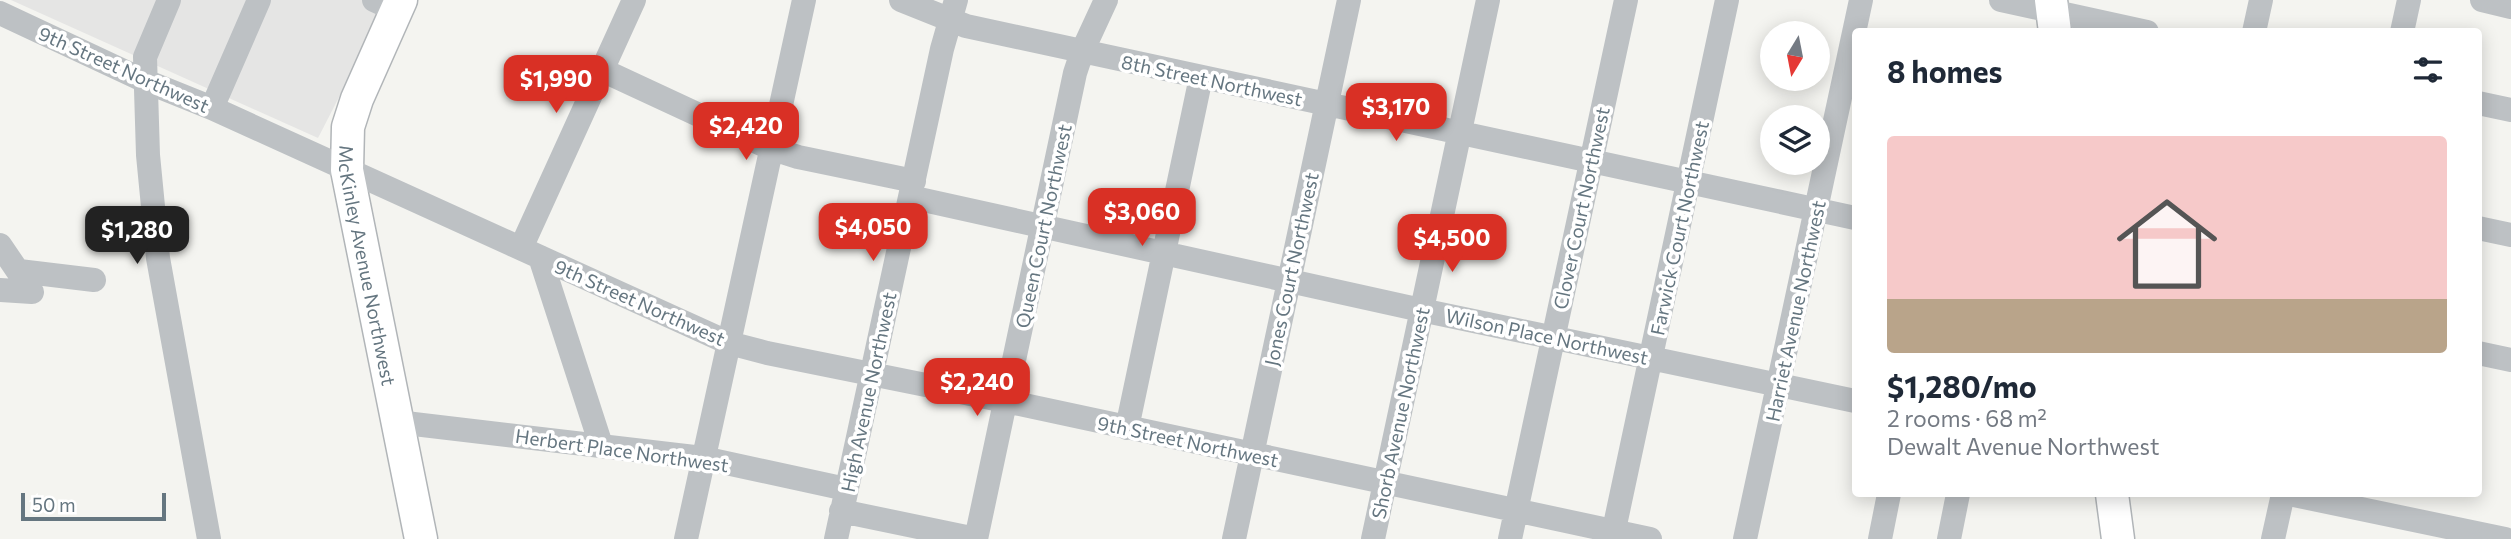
<!DOCTYPE html>
<html lang="en">
<head>
<meta charset="utf-8">
<style>
  :root { --surface:#fff; --page:#f2f2f3; --text:#1f2937; --muted:#747a83; --accent:#d93025 }
  body { margin:0; font-family:Commissioner,sans-serif; background:var(--page); color:var(--text); height:100vh; display:flex; flex-direction:column; font-size:26px; white-space:nowrap }
  * { box-sizing:border-box; margin:0 }
  p { font-size:23px; color:var(--muted) }
  .icon { flex:none; width:38px; height:38px; fill:none; stroke:currentColor; stroke-width:2; stroke-linecap:round; stroke-linejoin:round }
  .map { position:relative; flex:1; overflow:hidden }
  .drawer { position:absolute; left:1852px; top:28px; width:630px; height:469px; display:flex; flex-direction:column; background:var(--surface); border-radius:7px; box-shadow:0 4px 18px #0003 }
  .drawer>* { flex:none }
  .needle { width:46px; rotate:190deg }
  .tools { position:absolute; left:1760px; top:21px; display:grid; gap:14px }
  .tools a { display:grid; place-items:center; width:70px; height:70px; border-radius:50%; background:var(--surface); box-shadow:0 4px 18px #0003; font-size:35px }
  .scale { position:absolute; left:21px; bottom:18px; width:145px; box-sizing:border-box; padding-left:7px; border:4px solid #657680; border-top:0; font-size:19px; line-height:24px; white-space:nowrap; color:#657680; -webkit-text-stroke:5px #fff; paint-order:stroke }
  .price { position:absolute; translate:-50% -60px; padding:0 16px; border-radius:14px; background:var(--accent); color:#fff; font-size:23px; line-height:46px; filter:drop-shadow(0 2px 4px #0008) }
  .price::after { content:''; position:absolute; left:50%; top:42px; width:21px; height:16px; margin-left:-10px; background:inherit; clip-path:polygon(0 0,100% 0,50% 100%) }
  .price.current { background:#222; color:#fff }
  ul { padding:0; list-style:none }
  li { display:grid; align-content:center; gap:14px; height:371px; padding:0 35px }
  li span { display:grid; place-items:center; height:217px; border-radius:7px; color:#555 }
  li>.icon { margin-inline-start:auto }
  span .icon { width:126px; height:126px; fill:#fffc; stroke-width:1 }
  li b { font-size:30px }
  h2 { display:flex; justify-content:space-between; align-items:center; height:84px; padding:0 35px; font-size:30px }
  .map>svg:first-child { display:block }
  .built { fill:#e5e5e4 }
  .lines { fill:none; stroke-linecap:round; stroke-linejoin:round }
  .major-casing { stroke:#b1b5b8; stroke-width:35 }
  .minor { stroke:#bdc1c4; stroke-width:24 }
  .major { stroke:#fff; stroke-width:32 }
  .labels { text-anchor:middle; dominant-baseline:central; stroke-width:7; stroke-linejoin:round; paint-order:stroke }
  .street-label { font-size:19px; fill:#657680; stroke:#fff }
</style>
</head>
<body>
<div class="map">
<svg width="2511" height="539" viewBox="0 0 2511 539">
  <rect width="100%" height="100%" fill="#f4f4f0"/>
  <path class="built" d="M11,0h378l-71,138z"/>
  <g class="lines">
    <g class="major-casing">
      <g id="major">
        <path id="s1" d="M401,0l-44,99 -9,28 -1,43 74,369"/>
        <path d="M2051,0l4,32"/>
        <path d="M2112,494l6,45"/>
      </g>
    </g>
    <path class="minor" d="M169,0l-24,57 3,98 10,103 51,281
      M374,0l22,10
      M901,0l65,26 889,192
      M2001,0l146,32
      M2482,0l29,7
      M0,13l145,68 67,27 517,235 38,10 238,48 645,138
      M2254,32l7,-32
      M2402,32l7,-32
      M602,70l168,78 28,9 116,24
      M2478,103l33,7
      M212,108l47,-108
      M910,197l511,113 434,91
      M2478,228l33,7
      M0,245l32,47 -32,-2
      M521,248l113,-248
      M540,257l61,188
      M19,271l75,9
      M2478,353l33,7
      M397,422l306,36 143,31
      M1127,428l74,-351
      M2289,494l216,45
      M841,511l135,28 99,-466 7,-21 24,-52
      M686,539l118,-539
      M836,539l106,-490 14,-49
      M1234,539l115,-539
      M1373,539l115,-539
      M1510,539l116,-539
      M1612,539l115,-539
      M1745,539l116,-539
      M1880,539l9,-45
      M1949,539l9,-45
      M2273,539l10,-45"/>
    <use href="#major" class="major"/>
  </g>
  <g class="labels">
    <g class="street-label">
      <text transform="translate(124 69) rotate(24)">9th Street Northwest</text>
      <text transform="translate(1212 80) rotate(12)">8th Street Northwest</text>
      <text transform="translate(1581 208) rotate(-78)">Clover Court Northwest</text>
      <text transform="translate(1043 226) rotate(-78)">Queen Court Northwest</text>
      <text transform="translate(1679 228) rotate(-78)">Farwick Court Northwest</text>
      <text stroke="none"><textPath href="#s1" startOffset="278">McKinley Avenue Northwest</textPath></text>
      <text transform="translate(1291 269) rotate(-78)">Jones Court Northwest</text>
      <text transform="translate(640 302) rotate(24)">9th Street Northwest</text>
      <text transform="translate(1795 311) rotate(-78)">Harriet Avenue Northwest</text>
      <text transform="translate(1547 336) rotate(12)">Wilson Place Northwest</text>
      <text transform="translate(868 392) rotate(-78)">High Avenue Northwest</text>
      <text transform="translate(1400 413) rotate(-78)">Shorb Avenue Northwest</text>
      <text transform="translate(1188 441) rotate(12)">9th Street Northwest</text>
      <text transform="translate(622 450) rotate(8)">Herbert Place Northwest</text>
    </g>
  </g>
</svg>
<div class="tools">
<a><svg class="needle" viewBox="-14 -14 28 28"><path d="M0-13l5 13h-10z" fill="#e53935"/><path d="M0 13l5-13h-10z" fill="#747a83"/></svg></a>
<a><svg class="icon" aria-label="layers" viewBox="0 0 24 24"><path d="M12 4l9 5-9 5-9-5zM3 14l9 5 9-5"/></svg></a>
</div>
<div class="scale">50 m</div>
<b class="price" style="left:556px;top:115px">$1,990</b>
<b class="price" style="left:1396px;top:143px">$3,170</b>
<b class="price" style="left:746px;top:162px">$2,420</b>
<b class="price" style="left:1142px;top:248px">$3,060</b>
<b class="price" style="left:873px;top:263px">$4,050</b>
<b class="price current" style="left:137px;top:266px">$1,280</b>
<b class="price" style="left:1452px;top:274px">$4,500</b>
<b class="price" style="left:977px;top:418px">$2,240</b>
<section class="drawer">
<h2>8 homes<svg class="icon" aria-label="filters" viewBox="0 0 24 24"><path d="M4 7h16M4 17h16"/><circle cx="9" cy="7" r="2"/><circle cx="15" cy="17" r="2"/></svg></h2>
<ul>
<li><span style="background:linear-gradient(#f6c9c9 75%,#b9a48a 0)"><svg class="icon" aria-label="home" viewBox="0 0 24 24"><path d="M3 11l9-7 9 7M6 9v11h12V9"/></svg></span><div><b>$1,280/mo</b><p>2 rooms · 68 m²</p><p>Dewalt Avenue Northwest</p></div></li>
</ul>
</section>
</div>
</body>
</html>
